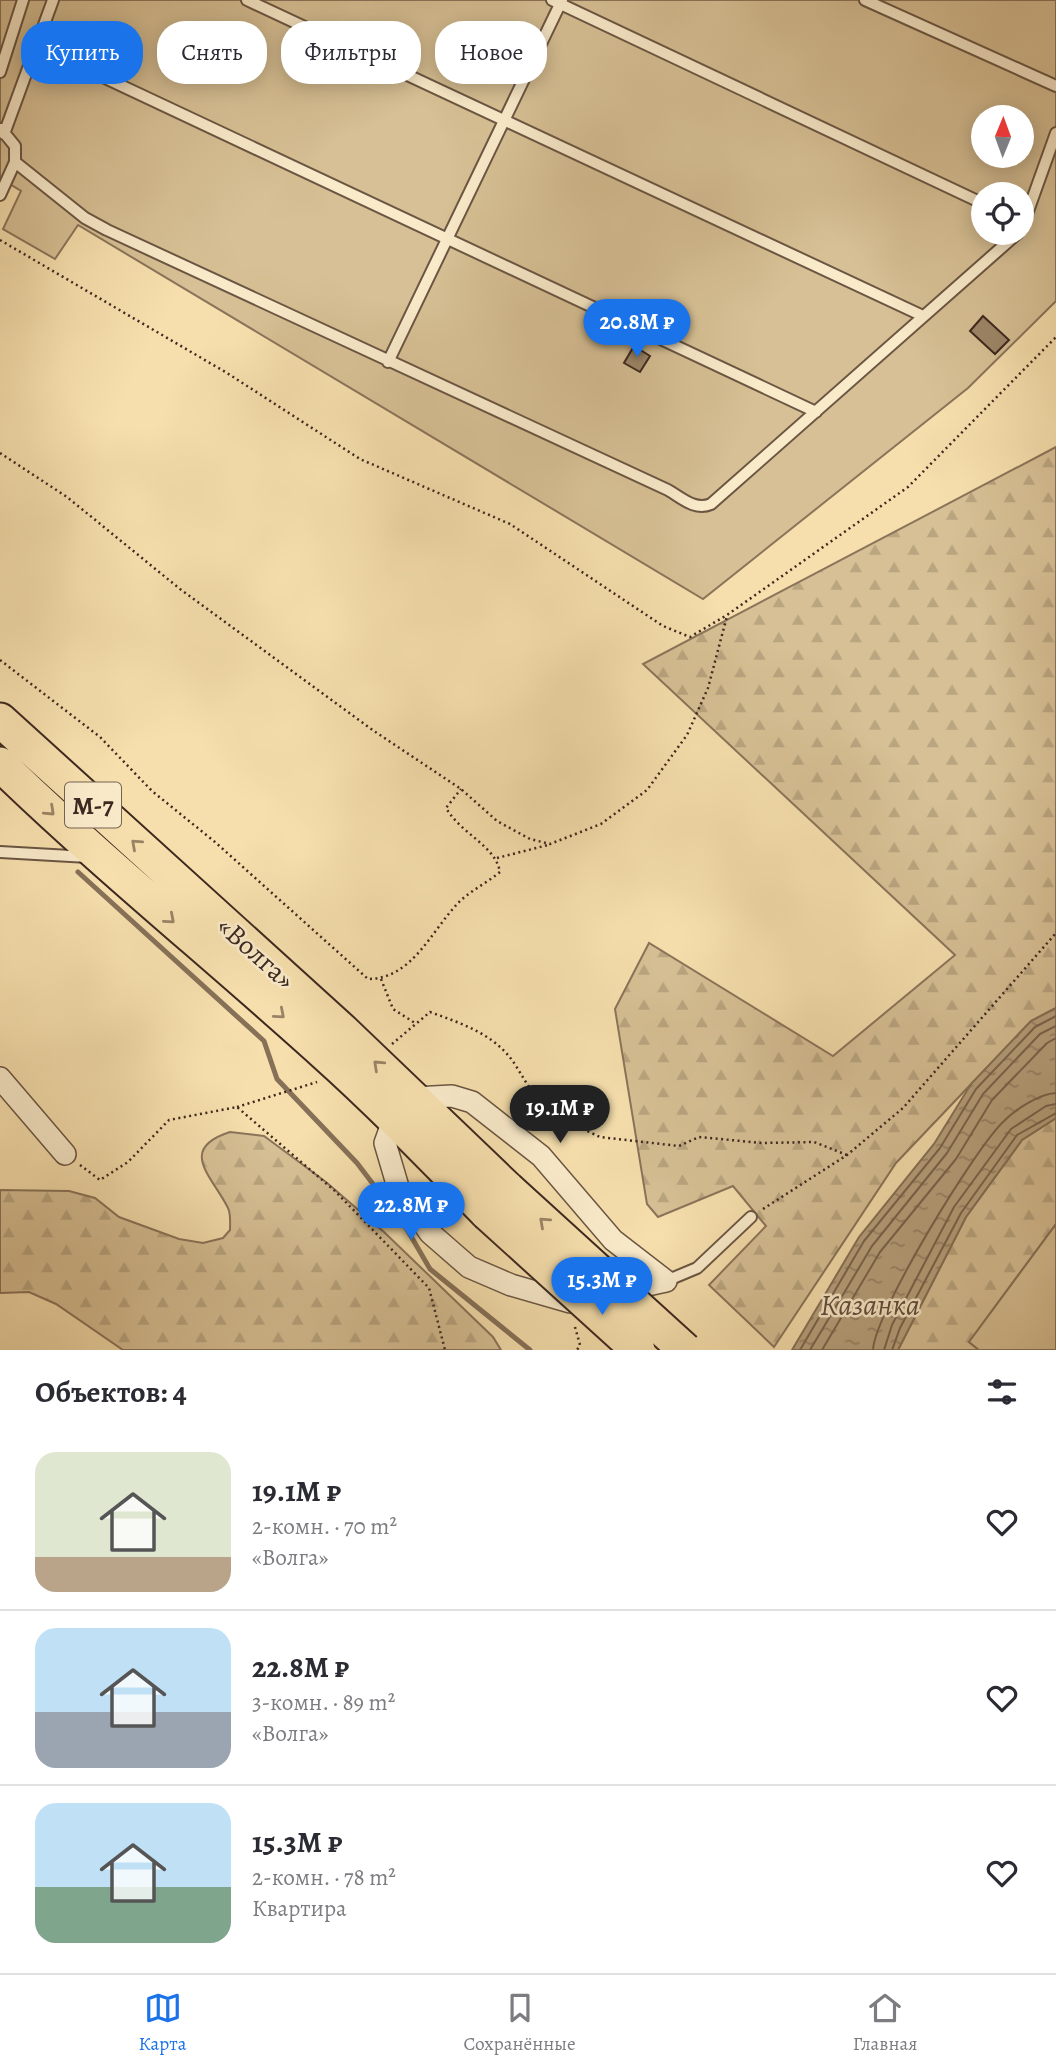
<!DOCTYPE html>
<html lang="ru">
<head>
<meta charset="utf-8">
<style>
  :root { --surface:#fff; --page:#f2f2f3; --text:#2b2b33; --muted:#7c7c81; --line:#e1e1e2; --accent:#1a73e8 }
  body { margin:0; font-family:Alegreya,serif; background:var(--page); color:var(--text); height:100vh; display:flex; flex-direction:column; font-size:26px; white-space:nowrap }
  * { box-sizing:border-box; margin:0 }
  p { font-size:23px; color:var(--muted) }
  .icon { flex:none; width:38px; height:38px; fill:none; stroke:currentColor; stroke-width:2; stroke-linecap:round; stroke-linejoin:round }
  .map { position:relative; height:1350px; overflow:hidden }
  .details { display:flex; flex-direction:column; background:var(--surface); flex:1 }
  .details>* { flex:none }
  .guide { position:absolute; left:21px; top:21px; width:700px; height:63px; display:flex; gap:14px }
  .needle { width:46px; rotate:1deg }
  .controls { position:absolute; left:971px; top:105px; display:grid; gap:14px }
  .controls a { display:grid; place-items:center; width:63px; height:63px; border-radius:50%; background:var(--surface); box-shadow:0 4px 18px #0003; font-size:35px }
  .price { position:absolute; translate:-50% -60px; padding:0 16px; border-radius:24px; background:var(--accent); color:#fff; font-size:23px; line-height:46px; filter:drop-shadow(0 2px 4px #0008) }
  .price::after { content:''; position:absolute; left:50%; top:42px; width:21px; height:16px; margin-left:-10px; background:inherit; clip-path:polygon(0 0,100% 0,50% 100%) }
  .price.selected { background:#222; color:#fff }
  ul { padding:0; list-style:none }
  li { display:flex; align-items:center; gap:21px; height:175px; padding:0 35px }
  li+li { border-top:2px solid var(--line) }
  li span { display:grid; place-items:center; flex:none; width:196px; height:140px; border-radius:21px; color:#555 }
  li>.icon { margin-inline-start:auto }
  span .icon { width:84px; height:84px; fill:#fffc; stroke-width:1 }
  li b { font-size:30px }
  h2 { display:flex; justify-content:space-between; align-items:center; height:84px; padding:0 35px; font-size:30px }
  .pill { padding:0 24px; border-radius:28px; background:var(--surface); box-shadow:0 4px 18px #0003; font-size:24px; line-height:63px }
  .pill.selected { background:var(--accent); color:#fff }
  .tab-bar { display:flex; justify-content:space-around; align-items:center; height:98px; border-top:2px solid var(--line); background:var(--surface); font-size:19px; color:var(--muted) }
  .tab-bar a { display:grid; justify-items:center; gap:4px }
  .tab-bar .selected { color:var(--accent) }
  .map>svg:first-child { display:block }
  .forest { fill:url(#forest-firs); stroke:#8a745a; stroke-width:2 }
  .garden { fill:#d7c095; stroke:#8a745a; stroke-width:2; fill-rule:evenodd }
  .water { fill:url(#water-ripples); stroke:#867158; stroke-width:2 }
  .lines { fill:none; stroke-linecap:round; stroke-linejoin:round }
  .shore { stroke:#7a644e; stroke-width:2 }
  .stream { stroke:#867158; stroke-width:5 }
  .building { fill:#9d8769; stroke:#3d2820; stroke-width:2 }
  .service-casing { stroke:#6b5643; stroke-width:14 }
  .minor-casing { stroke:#6b5643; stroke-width:24 }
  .trunk-casing { stroke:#3d2820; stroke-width:37 }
  .path { stroke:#3d2820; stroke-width:2.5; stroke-dasharray:2 3.5; stroke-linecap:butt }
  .service { stroke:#f9eaca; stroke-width:10 }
  .minor { stroke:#f9eaca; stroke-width:21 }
  .trunk { stroke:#f6dfad; stroke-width:33 }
  .trunk-bridge-casing { stroke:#3d2820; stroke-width:37; stroke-linecap:butt }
  .trunk-bridge { stroke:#f6dfad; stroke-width:33 }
  .oneway { stroke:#9a8466 }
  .labels { text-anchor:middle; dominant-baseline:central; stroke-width:5; stroke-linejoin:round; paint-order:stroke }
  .shield { fill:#f9eaca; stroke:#756253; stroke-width:2 }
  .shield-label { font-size:26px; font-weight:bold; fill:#3d2820 }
  .street-label { font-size:28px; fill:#3d2820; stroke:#f9eaca }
  .water-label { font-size:30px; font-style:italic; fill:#624c3c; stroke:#f9eaca }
</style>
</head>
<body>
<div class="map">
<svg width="1056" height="1350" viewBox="0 0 1056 1350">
  <defs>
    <pattern id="forest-firs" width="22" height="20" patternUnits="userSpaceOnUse" patternTransform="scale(1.75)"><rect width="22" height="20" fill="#d7c095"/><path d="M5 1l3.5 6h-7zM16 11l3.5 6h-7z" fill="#b9a580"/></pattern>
    <pattern id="water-ripples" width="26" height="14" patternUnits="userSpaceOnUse" patternTransform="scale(1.75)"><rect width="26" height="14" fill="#b7a17d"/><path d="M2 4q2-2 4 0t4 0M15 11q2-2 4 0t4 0" fill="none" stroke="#968366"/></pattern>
  </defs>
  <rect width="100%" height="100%" fill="#f6dfad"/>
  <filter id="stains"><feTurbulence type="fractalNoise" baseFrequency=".00286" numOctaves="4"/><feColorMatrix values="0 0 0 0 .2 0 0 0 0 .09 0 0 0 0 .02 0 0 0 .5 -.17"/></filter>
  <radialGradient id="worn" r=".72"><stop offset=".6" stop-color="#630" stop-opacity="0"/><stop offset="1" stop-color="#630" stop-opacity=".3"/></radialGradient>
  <path class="forest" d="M1056,447v561l-25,13 -135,142 -122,184 -65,-62 57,-59 -33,-40 -75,31 -11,-13 -32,-195 34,-66 184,113 122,-101 -312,-291z
    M1056,1118v106l-87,118 10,8h-81l68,-133 56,-77z
    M230,1132l34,4 62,46 58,50 109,105 8,13h-378l-67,-46 -27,-12 -29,1v-103l69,1 26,7 24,19 60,22 24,4 20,-5 7,-8c0,-7 1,-16 -2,-22 -16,-32 -51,-59 2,-76z"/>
  <path class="garden" d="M0,0h1056v301l-88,87 -265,211 -625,-374 -23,34 -52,-30 18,-38 -21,-13zM984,117h38v39h-38zM984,194h38v39h-38z
    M1056,1224v126h-77l-10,-8z"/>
  <path class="water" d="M1056,1008v110l-34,22 -56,77 -68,133h-106l67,-113 75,-93 37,-60 60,-63z"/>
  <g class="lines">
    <path class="shore" d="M800,1350l64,-109 76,-93 36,-59 59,-62 21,-11
      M810,1350l62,-104 75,-93 36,-59 57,-60 16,-8
      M822,1350l58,-98 76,-93 36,-59 55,-57 9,-5
      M873,1350c1,-36 102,-202 131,-229 12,-12 35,-27 52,-28
      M884,1350l8,-25 62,-118 57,-78 35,-23 10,-2
      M892,1350l8,-22 61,-115 56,-78 39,-22"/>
    <path class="stream" d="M78,872l186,169 13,38 80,84 48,63 25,43 100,81"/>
  </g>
  <path class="building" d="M983,316l26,24 -14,14 -25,-23z
    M634,346l16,10 -10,16 -16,-9z"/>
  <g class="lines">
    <g class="service-casing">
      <path id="service" d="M247,0l676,316
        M552,0l432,204
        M865,0l191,86
        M37,46l779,366
        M0,72l23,-72
        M4,134l49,-134
        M15,162l70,56 22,12 561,260c14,8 27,21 43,14l307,-271
        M0,195l15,-33v-16l-14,-17
        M1022,228l34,-95
        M388,362l174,-362
        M0,852l88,5
        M666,1281l31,-13 54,-51"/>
    </g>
    <g class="minor-casing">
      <path id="minor" d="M0,1078l65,76
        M414,1098l38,-2 20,6 69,54 72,84 53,41
        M394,1118l-9,25 13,44 32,46 39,34 42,18 59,17 96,-21"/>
    </g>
    <g class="trunk-casing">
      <path id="trunk" d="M0,720l343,311 165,158
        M0,764c104,101 217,192 324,289 57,51 109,105 163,160"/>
    </g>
    <path class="path" d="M0,240l227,133 133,86 150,65 153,102 27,11 37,-22 181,-128 148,-150
      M0,453l67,44 113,92 194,142 87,58 36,32 33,18 20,5 51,-20 46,-34 40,-55 21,-47 19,-72
      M0,660l100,77 52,54 63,51 153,137c45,0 64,-50 92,-78 12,-11 28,-19 40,-29 -5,-27 -38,-37 -54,-64l15,-19
      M497,858l51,-13
      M381,979l12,30 22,14
      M392,1044l38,-32c33,12 67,23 86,54 11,18 19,32 35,48
      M237,1107l80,-25
      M526,1120l25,-6 49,23 79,9 20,-9 63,6 52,-1 33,13
      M80,1165l20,15 28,-18 41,-42 68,-13 98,84 94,97 16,62
      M763,1209l84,-54 56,-47 153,-175
      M575,1327l5,18 -3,5"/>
    <use href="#service" class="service"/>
    <use href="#minor" class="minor"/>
    <use href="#trunk" class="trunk"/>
    <g class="trunk-bridge-casing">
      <path id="trunk-bridge" d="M508,1189l177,161
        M487,1213l151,137"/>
    </g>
    <use href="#trunk-bridge" class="trunk-bridge"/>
  </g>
  <defs><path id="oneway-chevron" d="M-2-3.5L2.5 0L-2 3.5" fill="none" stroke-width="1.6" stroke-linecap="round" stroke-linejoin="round" transform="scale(1.75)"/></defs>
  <g class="oneway">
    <use href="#oneway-chevron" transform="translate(50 811) rotate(43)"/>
    <use href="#oneway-chevron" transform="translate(136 844) rotate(-138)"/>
    <use href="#oneway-chevron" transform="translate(170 919) rotate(41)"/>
    <use href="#oneway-chevron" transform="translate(280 1014) rotate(41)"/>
    <use href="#oneway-chevron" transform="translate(378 1065) rotate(-137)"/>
    <use href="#oneway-chevron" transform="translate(544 1222) rotate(-138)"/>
  </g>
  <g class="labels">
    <rect class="shield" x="65" y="782.5" width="56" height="45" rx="5"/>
    <g class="shield-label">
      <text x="93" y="805">М-7</text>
    </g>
    <g class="street-label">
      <text transform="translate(256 953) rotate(42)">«Волга»</text>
    </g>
    <g class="water-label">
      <text x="870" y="1305">Казанка</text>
    </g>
  </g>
  <rect width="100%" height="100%" filter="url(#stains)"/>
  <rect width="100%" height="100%" fill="url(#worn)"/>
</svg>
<div class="controls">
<a><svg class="needle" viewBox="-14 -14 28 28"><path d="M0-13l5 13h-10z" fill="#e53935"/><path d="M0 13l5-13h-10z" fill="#7c7c81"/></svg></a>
<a><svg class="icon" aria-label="locate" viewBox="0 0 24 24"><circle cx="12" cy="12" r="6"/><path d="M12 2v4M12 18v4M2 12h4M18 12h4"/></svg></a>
</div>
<b class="price" style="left:637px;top:359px">20.8M ₽</b>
<b class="price selected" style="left:560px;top:1145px">19.1M ₽</b>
<b class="price" style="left:411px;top:1242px">22.8M ₽</b>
<b class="price" style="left:602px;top:1317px">15.3M ₽</b>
<div class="guide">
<a class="pill selected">Купить</a>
<a class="pill">Снять</a>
<a class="pill">Фильтры</a>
<a class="pill">Новое</a>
</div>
</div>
<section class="details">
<h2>Объектов: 4<svg class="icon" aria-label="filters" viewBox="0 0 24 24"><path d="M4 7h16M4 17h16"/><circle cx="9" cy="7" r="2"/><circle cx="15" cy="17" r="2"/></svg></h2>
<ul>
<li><span style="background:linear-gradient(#dfe7d0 75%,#b9a48a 0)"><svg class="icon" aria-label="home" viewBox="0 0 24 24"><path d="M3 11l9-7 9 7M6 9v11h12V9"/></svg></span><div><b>19.1M ₽</b><p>2-комн. · 70 m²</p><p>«Волга»</p></div><svg class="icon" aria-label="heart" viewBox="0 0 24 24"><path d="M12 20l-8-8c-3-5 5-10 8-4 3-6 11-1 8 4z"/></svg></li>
<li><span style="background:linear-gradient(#bfe0f5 60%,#9aa5b1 0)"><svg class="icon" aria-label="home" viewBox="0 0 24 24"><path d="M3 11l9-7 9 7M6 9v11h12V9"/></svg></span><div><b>22.8M ₽</b><p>3-комн. · 89 m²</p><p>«Волга»</p></div><svg class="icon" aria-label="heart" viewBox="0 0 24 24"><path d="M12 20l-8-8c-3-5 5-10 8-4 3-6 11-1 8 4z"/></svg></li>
<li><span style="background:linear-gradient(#bfe0f5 60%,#7fa58c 0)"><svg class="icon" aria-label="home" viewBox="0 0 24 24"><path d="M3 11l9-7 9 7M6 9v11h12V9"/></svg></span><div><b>15.3M ₽</b><p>2-комн. · 78 m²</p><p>Квартира</p></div><svg class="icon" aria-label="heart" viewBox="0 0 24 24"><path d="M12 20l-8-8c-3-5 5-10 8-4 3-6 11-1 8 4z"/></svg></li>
</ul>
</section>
<nav class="tab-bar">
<a class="selected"><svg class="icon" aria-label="map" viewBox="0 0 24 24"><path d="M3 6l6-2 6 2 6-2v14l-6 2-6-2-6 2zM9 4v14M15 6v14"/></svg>Карта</a>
<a><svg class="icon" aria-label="saved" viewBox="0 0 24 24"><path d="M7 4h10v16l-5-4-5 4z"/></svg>Сохранённые</a>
<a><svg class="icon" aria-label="home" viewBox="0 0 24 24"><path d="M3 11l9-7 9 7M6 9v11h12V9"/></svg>Главная</a>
</nav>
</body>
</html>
